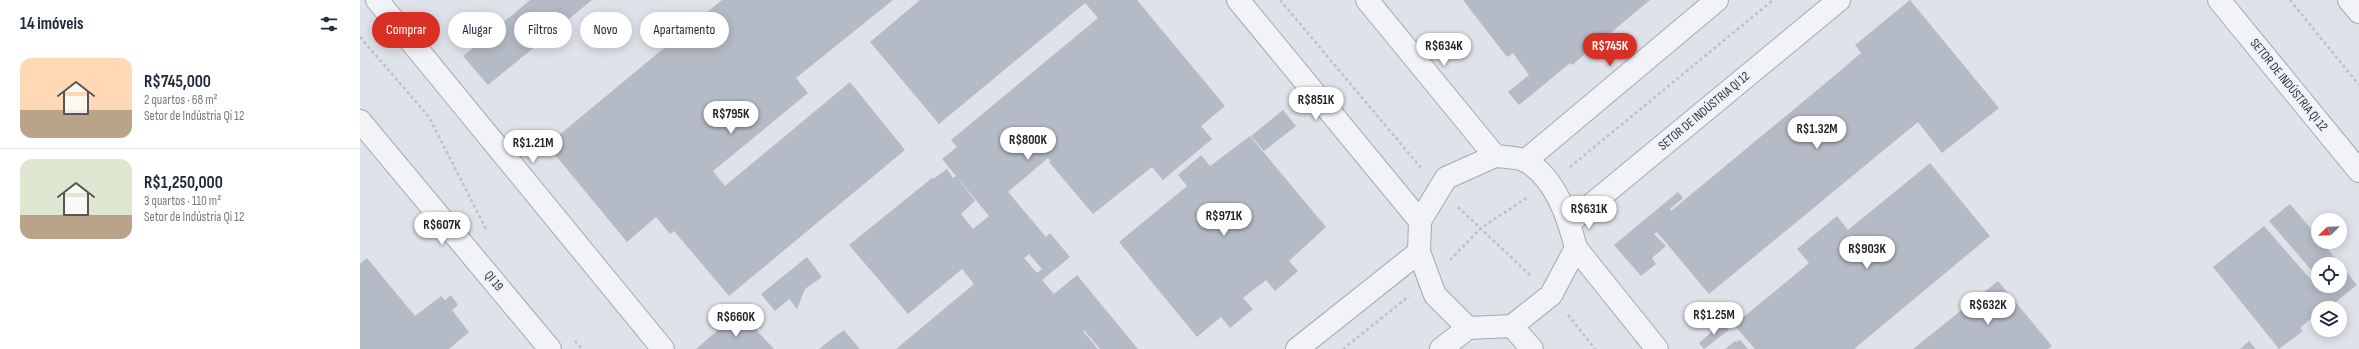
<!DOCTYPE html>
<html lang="pt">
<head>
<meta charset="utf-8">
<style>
  :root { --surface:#fff; --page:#f6f6f7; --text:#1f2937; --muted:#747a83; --line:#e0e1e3; --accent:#d93025 }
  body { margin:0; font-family:"Sofia Sans Condensed",sans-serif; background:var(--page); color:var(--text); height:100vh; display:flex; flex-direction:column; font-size:15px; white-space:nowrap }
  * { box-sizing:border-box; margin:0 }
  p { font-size:13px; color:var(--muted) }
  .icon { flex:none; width:22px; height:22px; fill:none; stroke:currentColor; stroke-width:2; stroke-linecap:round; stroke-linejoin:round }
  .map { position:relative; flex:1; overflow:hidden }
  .details { display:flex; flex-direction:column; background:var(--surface); width:360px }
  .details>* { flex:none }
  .hud { position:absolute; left:12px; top:12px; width:380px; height:36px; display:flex; gap:8px }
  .needle { width:26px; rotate:247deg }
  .tools { position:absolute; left:1951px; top:213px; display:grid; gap:8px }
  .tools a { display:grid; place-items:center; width:36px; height:36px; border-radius:50%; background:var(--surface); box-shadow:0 2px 10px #0003; font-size:20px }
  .price { position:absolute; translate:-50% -34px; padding:0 9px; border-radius:14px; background:#fff; color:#222; font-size:13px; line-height:26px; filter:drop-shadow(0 1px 2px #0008) }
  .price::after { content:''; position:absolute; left:50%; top:24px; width:12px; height:9px; margin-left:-6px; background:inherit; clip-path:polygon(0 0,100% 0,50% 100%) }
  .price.active { background:var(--accent); color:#fff }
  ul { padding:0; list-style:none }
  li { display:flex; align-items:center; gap:12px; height:100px; padding:0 20px }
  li+li { border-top:1px solid var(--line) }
  li span { display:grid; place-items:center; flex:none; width:112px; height:80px; border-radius:12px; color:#555 }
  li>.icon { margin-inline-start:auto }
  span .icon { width:48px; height:48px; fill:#fffc; stroke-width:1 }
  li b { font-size:17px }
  h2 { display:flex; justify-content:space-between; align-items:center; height:48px; padding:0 20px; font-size:17px }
  .pill { padding:0 14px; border-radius:18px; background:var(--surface); box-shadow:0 2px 10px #0003; font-size:14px; line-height:36px }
  .pill.active { background:var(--accent); color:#fff }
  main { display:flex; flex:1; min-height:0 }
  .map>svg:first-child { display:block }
  .building { fill:#b5bbc6; fill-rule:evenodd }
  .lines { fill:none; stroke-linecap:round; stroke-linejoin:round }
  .street-casing { stroke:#a3a9b3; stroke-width:24 }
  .path { stroke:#bcc0c7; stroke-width:2.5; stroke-dasharray:3 3; stroke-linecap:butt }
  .street { stroke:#f1f3f7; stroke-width:22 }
  .labels { text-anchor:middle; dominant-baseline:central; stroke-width:3; stroke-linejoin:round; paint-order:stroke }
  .street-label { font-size:13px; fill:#263040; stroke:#edf1f6 }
</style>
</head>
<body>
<main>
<section class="details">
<h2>14 imóveis<svg class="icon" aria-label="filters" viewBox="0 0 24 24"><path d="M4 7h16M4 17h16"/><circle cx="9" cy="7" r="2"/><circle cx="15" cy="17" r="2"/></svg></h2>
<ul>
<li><span style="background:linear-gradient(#ffd9b3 65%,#b9a48a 0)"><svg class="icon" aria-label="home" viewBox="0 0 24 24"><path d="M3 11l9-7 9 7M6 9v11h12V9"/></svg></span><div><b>R$745,000</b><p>2 quartos · 68 m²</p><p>Setor de Indústria Qi 12</p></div></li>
<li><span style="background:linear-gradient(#dfe7d0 70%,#b9a48a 0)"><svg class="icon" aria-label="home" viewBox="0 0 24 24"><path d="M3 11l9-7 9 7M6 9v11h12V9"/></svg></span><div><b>R$1,250,000</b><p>3 quartos · 110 m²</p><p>Setor de Indústria Qi 12</p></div></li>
</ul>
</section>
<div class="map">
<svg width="1999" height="349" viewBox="0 0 1999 349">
  <rect width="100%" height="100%" fill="#dee2e9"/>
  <path class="building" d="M170,0h62l-104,85 -25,-29z
    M362,0h171l-97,78 12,15 -95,78 12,15 125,-104 55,68 -176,146 -55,-65 -4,3 -14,-17 -29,25 -80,-97z
    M560,0h217l88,106 -24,20 11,13 -49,41 -11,-13 -59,47 -44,-52 2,-1 -3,-3 -40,34 38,45 4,-4 20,24 -28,23 12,14 23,-19 61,74h-38l-16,-19 -1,1 15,18h-202l78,-65 -12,-15 -54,45 -59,-69 83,-67 1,1 14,-10 6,9 3,-2 19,25 -14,13 12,15 16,-13 -47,-57 15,-12 -6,-7 147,-122 -13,-15 -146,121 -69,-82zM669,254l13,15 -5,4 -13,-15z
    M1103,0h187l-78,65 -2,-2 -51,42 -11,-13 21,-17 -16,-22 -6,4z
    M1550,0l89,108 -57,45 -24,-31 -209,172 -52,-62 -3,2 12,12 -14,12 4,6 -15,12 -27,-31 64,-53 5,6 -13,11 1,2 163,-135 27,-23 -6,-8z
    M923,110l13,16 -32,25 -13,-15z
    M890,136l76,91 -37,34 9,10 -23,20 -9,-11 -23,18 10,11 -23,19 -9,-11 -24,20 -78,-95 68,-56 -9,-11 23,-20 9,11z
    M1570,163l60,73 -136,113h-99l-21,-24 75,-62 -12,-14 40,-33 11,14z
    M1930,204l28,33v5h4l22,27 13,16 -26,21 -2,-3 -6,5h-5v4l-18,16 3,3 -24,18 -66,-82 51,-41 55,63 4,-3h17v-22h-22v14l-49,-57z
    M447,257l15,20 -17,12 -8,20 -8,-10 -14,12 -14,-17z
    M7,258l48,58 26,-20 4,4 6,-5 7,10 -6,5 17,22 -20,17h-89v-85z
    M1638,281l54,65 -4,3h-135z
    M373,317l9,12 8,-6 24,26h-78z
    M1362,323l7,7 -25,19 -5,-6z
    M484,330l16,19h-41l14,-11z
    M1380,340l8,9h-23l10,-8 1,1z
    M1889,341l7,8h-16z"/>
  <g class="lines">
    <g class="street-casing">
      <path id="street" d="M17,0l286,349
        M878,0l182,221
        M1007,0l128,156
        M1859,0l140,171
        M1989,0l10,12
        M0,121l190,228
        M1135,156c9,1 23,1 31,5 30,18 42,56 50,87l-25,47 -39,31 -44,2 -33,-33 -16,-43 1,-31 26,-43z
        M1165,161l192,-161
        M1209,223l270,-223
        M1216,248l81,101
        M1152,326l20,23
        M937,349l122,-97
        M1081,349l27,-21"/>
    </g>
    <path class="path" d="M920,0l142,169
      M1930,0l69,85
      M0,37l69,80 58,114
      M1210,167l203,-167
      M1098,207l74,70
      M1090,260l31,-32 47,-31
      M1208,315l27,34
      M215,341l7,8
      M983,349l66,-53"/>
    <use href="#street" class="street"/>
  </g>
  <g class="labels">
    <g class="street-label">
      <text transform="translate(1929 85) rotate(51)">SETOR DE INDÚSTRIA QI 12</text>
      <text transform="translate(1344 111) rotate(-40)">SETOR DE INDÚSTRIA QI 12</text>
      <text transform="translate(134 281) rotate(50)">QI 19</text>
    </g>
  </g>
</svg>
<div class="tools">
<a><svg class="needle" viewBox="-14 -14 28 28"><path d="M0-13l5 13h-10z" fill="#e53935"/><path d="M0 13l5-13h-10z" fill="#747a83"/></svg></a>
<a><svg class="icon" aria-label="locate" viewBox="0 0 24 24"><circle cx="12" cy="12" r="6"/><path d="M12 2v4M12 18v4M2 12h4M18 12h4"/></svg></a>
<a><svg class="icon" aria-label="layers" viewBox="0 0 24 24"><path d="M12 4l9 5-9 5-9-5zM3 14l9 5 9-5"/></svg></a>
</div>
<b class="price" style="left:1084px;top:67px">R$634K</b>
<b class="price active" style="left:1250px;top:67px">R$745K</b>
<b class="price" style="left:956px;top:121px">R$851K</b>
<b class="price" style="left:371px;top:135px">R$795K</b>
<b class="price" style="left:1457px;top:150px">R$1.32M</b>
<b class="price" style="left:668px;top:161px">R$800K</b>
<b class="price" style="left:173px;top:164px">R$1.21M</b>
<b class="price" style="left:1229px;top:230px">R$631K</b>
<b class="price" style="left:864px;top:237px">R$971K</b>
<b class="price" style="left:82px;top:246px">R$607K</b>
<b class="price" style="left:1507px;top:270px">R$903K</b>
<b class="price" style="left:1628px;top:326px">R$632K</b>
<b class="price" style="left:1354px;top:336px">R$1.25M</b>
<b class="price" style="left:376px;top:338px">R$660K</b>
<div class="hud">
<a class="pill active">Comprar</a>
<a class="pill">Alugar</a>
<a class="pill">Filtros</a>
<a class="pill">Novo</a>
<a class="pill">Apartamento</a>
</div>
</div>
</main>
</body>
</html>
